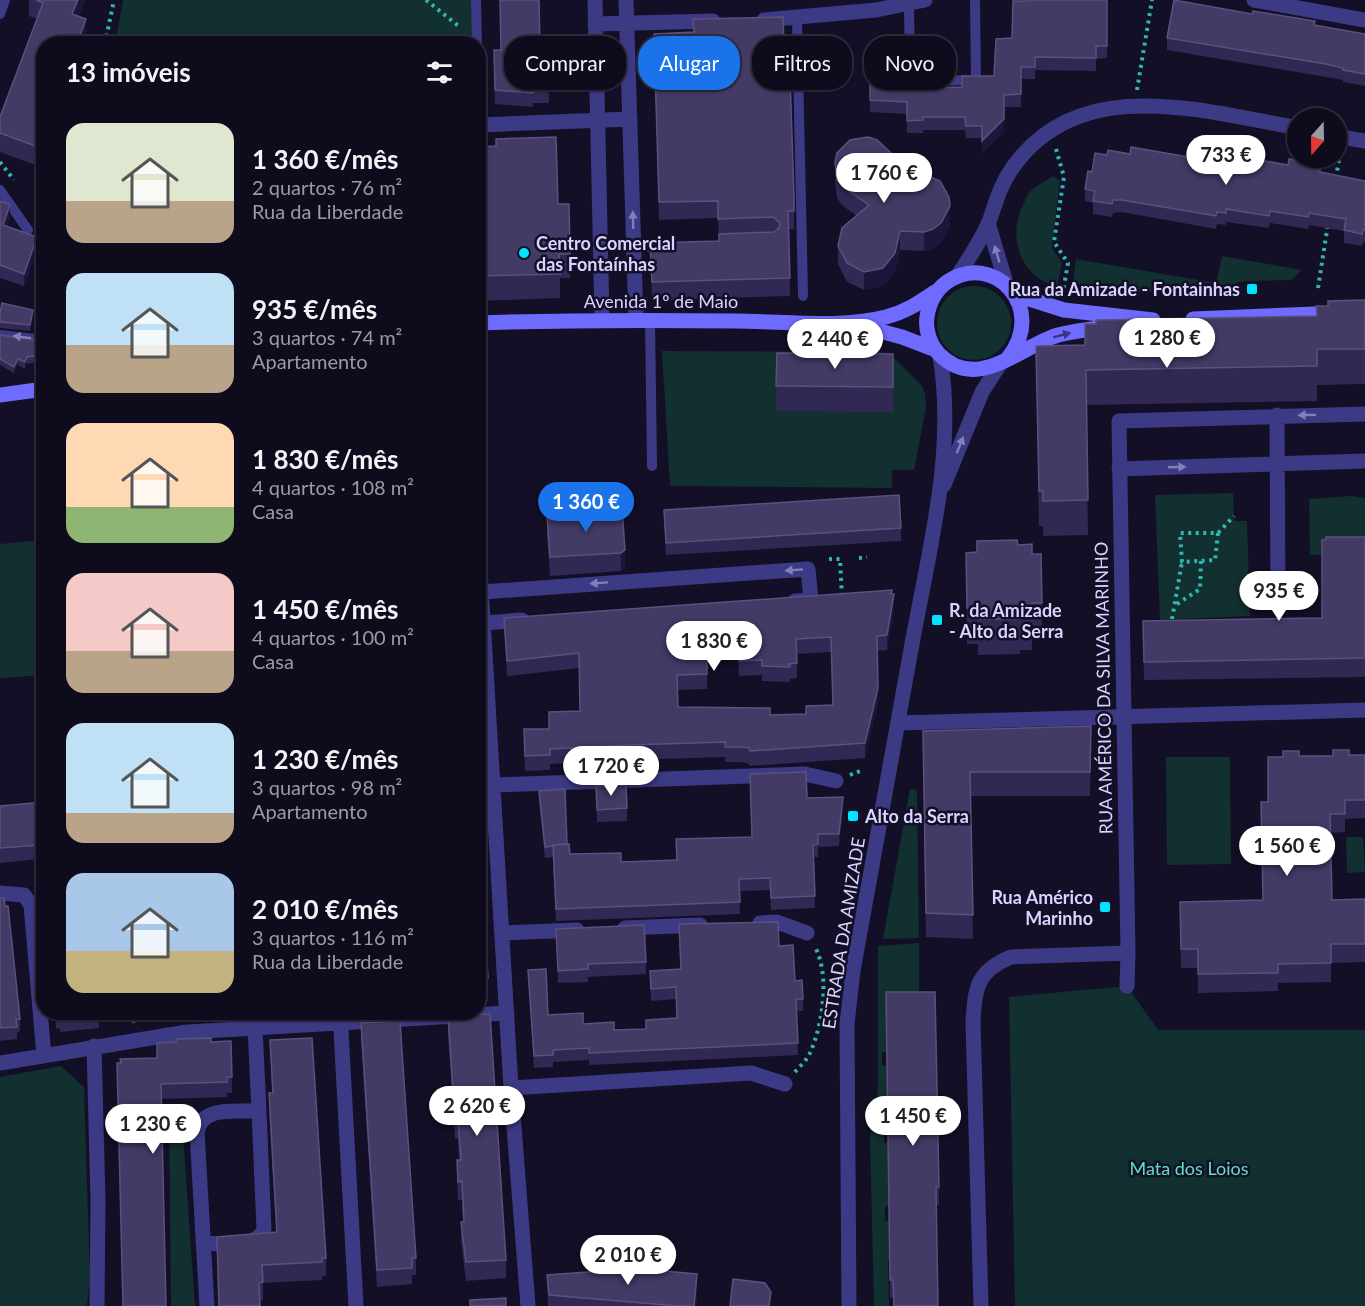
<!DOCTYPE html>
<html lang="pt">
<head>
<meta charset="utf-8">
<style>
  :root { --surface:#0e0b1c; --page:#171425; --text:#f1f3f6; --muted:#9b9ba3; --line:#2e2b3b; --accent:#1a73e8 }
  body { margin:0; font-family:Lato,sans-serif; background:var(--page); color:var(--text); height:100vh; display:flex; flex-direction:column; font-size:22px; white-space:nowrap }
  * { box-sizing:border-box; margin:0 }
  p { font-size:20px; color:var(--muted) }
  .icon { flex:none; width:33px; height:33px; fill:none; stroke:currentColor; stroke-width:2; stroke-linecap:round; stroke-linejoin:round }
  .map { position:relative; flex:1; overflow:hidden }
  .sheet { position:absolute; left:36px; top:36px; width:450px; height:984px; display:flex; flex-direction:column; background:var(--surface); border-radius:24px; box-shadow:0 2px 4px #0004,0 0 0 2px var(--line) }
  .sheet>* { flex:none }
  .banner { position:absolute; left:504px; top:36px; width:570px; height:54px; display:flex; gap:12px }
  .needle { width:39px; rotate:200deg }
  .tools { position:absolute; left:1287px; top:108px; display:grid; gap:12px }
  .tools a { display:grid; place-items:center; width:60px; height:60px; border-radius:50%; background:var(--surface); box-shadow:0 2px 4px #0004,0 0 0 2px var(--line); font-size:30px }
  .price { position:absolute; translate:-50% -51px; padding:0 14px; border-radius:21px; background:#fff; color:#222; font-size:20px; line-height:39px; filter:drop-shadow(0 2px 3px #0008) }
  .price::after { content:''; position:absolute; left:50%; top:36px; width:18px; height:14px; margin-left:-9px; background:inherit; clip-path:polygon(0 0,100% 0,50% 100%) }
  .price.on { background:var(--accent); color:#fff }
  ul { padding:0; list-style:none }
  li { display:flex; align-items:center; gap:18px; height:150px; padding:0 30px }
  li span { display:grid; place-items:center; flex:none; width:168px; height:120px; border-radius:18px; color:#555 }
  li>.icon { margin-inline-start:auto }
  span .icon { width:72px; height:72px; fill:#fffc; stroke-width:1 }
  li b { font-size:26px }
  h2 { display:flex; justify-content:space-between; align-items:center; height:72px; padding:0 30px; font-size:26px }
  .tag { padding:0 21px; border-radius:24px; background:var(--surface); box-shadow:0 2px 4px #0004,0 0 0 2px var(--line); font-size:21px; line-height:54px }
  .tag.on { background:var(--accent); color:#fff }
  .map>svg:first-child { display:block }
  .green { fill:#12302f }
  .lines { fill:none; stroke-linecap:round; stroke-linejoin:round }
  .path { stroke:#2fb8b0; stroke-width:4; stroke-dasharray:3 4.5; stroke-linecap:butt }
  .service { stroke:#3d3a85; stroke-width:10 }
  .minor { stroke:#3d3a85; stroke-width:15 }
  .tertiary { stroke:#3d3a85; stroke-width:15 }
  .secondary { stroke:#6f6bff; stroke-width:15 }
  .wall { fill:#312854; fill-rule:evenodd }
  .shaded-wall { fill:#1d163a }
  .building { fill:#433a66; stroke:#5a527e; stroke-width:1.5; fill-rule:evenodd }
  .oneway { fill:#837fbc }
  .oneway2 { fill:#38347d }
  .poi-dot { fill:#00e5ff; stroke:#130f26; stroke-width:2 }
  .labels { text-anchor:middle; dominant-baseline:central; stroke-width:5; stroke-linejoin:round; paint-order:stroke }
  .poi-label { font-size:18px; font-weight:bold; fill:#d9d4ff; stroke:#130f26; text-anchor:start }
  .street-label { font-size:18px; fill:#d9d4ff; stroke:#130f26 }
  .park-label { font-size:18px; fill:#5fe0c0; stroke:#130f26 }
</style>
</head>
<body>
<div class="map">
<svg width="1365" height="1306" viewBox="0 0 1365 1306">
  <rect width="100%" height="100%" fill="#130f26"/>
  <path class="green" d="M123,0h350l1,43 -359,1z
    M1053,176l7,5 -8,67 10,15 -5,24c-37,-11 -50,-49 -34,-82 2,-4 4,-10 7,-13 5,-6 16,-11 23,-16z
    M1222,256l80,14 -11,10 -47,1 -31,9 -93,3 -41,-4 -6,-8 3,-22 140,24z
    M937 323a37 37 0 1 1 74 0a37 37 0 1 1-74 0Z
    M662,351l219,1 12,5 29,29 3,8 1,13 -12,63h-22v18l-222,-2z
    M1233,493l1,28h13l3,95 -90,4 -5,-125z
    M1351,496l14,2v56l-55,1 -1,-56z
    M43,540v135l-43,3v-134z
    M1166,757h64l1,107 -64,1z
    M910,789l7,1 2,148 -36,1z
    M1346,837h17l2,35 -18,1z
    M919,943v59l-33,8v42h-4v13l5,1 1,63h-4v14h5v63h-4v15h4l2,40 -3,1 1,44h-15l-4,-170 8,-48v-142z
    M1127,986l31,44h207v276h-350l-6,-309z
    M61,1066l23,21 6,191 -3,28h-87v-229z
    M169,1119l13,1 13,186h-24z"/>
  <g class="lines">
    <path class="path" d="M426,0l35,28
      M105,44l9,-44
      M1137,90l15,-90
      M1056,149l8,28 -10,65 14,21 -5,29
      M0,162l14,18
      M1336,178l4,-25
      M1318,288l10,-64
      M1218,533l-3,27 -33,2 -2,-29h38l16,-17
      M859,558l8,-1
      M829,559h11l2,39
      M1177,604l23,-15 1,-28
      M1172,619l10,-57
      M850,775l13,-5
      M133,1012l1,11
      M795,1072c5,-6 12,-12 15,-19 13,-29 20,-78 5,-106"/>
    <path class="service" d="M476,0l1,44
      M909,3l1,78 66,-1 -1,-80
      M0,14l5,-14
      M797,19l6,277
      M0,190l28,40
      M633,247l31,-1
      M650,320l2,146
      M0,335l44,5"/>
    <path class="minor" d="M595,0l7,319
      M626,0l10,320
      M1254,0l111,20
      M764,20l112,-10 49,-10
      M595,24l118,-3
      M478,125l152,-6
      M1336,136l29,5
      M988,223l19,63
      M957,277c11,-18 24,-36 32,-55 7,-20 11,-37 24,-55 67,-94 189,-56 285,-39
      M1277,415l1,185
      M1119,469l246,-8
      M478,536l33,552 17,218
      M482,592l326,-23 3,31 -16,1
      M483,623l39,-3
      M898,723l467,-13
      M493,785l312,-11 31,7
      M0,893l24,2 7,10 13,151
      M760,923l17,-1 30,11
      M625,928l75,-3
      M502,933l75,-3
      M1127,986l1,-33
      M340,1012l16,294
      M94,1046l4,154 -1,106
      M0,1063l187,-31 320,-19
      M511,1088l240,-15 34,11
      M203,1243c20,0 52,8 61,-14l-5,-118
      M207,1306l-10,-174c5,-27 40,-20 62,-21l-4,-83
      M981,1306l-8,-284c2,-35 4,-51 38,-65l117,-4 -9,-532 246,-7"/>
    <path class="tertiary" d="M944,485l38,-93 18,-28
      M849,1306l-2,-282 6,-53c20,-109 39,-218 59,-327 17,-94 44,-193 28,-288"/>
    <path class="secondary" d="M1016,295l48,15 89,10
      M1193,319l172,-7
      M478,323c86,-3 172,-3 257,-2 49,0 104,8 151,-4 19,-5 33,-14 49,-25
      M853,324l49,13 34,13
      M1008,358c40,-50 -14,-108 -61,-76 -11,8 -18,21 -20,35 -2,12 3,28 12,37 38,39 80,-7 119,-19 15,-4 30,-5 45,-8
      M0,395l44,-6"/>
  </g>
  <path class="wall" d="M29,0h56l-6,16 7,22 -42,6v107l-6,15 -38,-14v-35l37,-98 -8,-3z
    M1107,0v58l-11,1v12l-61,-1v9h-14v28h-17v25l-22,21v-15h-16l-1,-8h-42v3h-16v-19l-37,-2v-35l36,1 20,10 36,-1 32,-11 18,-38z
    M1315,25l50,9v52l-22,-4v-2l-17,-3 -159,-27v-12z
    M654,34l131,42 9,120v33h-5l1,67 -138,4 -2,-57 69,-2 -1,-23 -59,2z
    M548,49l1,54h-16v4l-38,-3 -1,-54z
    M478,147l80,57 12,50v24h-10v20l-82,3z
    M1130,154l104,11h54l22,3 10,4 45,9v62l-2,-1 -1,4 -18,-3v-12l-35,-6 -1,4 -38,-6 -1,5 -43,-6v3l-9,-1 -1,5 -94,-17 -9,1 -1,4 -19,-3v-11l-8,-2v-12l7,-17 15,-17z
    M835,162l64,17 51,46 -9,17 -8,6 -9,3 -24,-1 -5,22 -12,14 -19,4 -17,-8 -9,-18v-18l19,-30 -14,-10 -6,-8 -2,-18z
    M0,201l10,16 -3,9 30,24 -13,36 -24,-8z
    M1365,300v84l-48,1v16l-231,4 2,130 -45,1v-10h-4l-3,-180 49,-1v-21l231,-8 12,-10z
    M0,313l33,3 -3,15 -30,-3z
    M0,335l44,6v20l-17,3 -2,5 -7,-4 -4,8 -14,-8z
    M777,353l116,1v58l-117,-1z
    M664,510l237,18v13l-235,14z
    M547,515l78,35v19l-4,2 -71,5 -3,-42z
    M1365,537v140l-221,3 -1,-59 179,-3z
    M1018,545l14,9 10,49v36h-10v11h-12v4l-42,1v-11h-11l-1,-91 11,-1z
    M892,594l2,15 -7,41 -10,1 1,52 -13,55 -115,8 -1,-2 -7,-2h-17v-5l-97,3 -78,4v6l-25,1 -1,-42h25l31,-18 -1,-43 -72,8 -3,-58zM831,652l2,53 -27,9 -36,1 -92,-8v-17l29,-1v-29l31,-2 1,18 23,-1v6l28,1v-3l7,-1v-24z
    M1091,751l-1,45h-120l3,143 -47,-2 -3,-182z
    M1365,755v63l-20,1v13l-15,1 2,67 33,-1v63l-34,1v19l-53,1v8l-80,2v-25h-17l-1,-66 82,-2 6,-98 31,-46z
    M596,786l31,22v13l-30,1z
    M539,791l28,53 3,10 51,8 55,-2v-21l76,-2 55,-39 36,11 -4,37 -21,1v10h-5l2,51 -44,2 -1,-20 -31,1 1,23 -184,7 -3,-64 -8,1 -6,-56z
    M44,802v91l-4,-34 -40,4v-57z
    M478,821l10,157v19l-10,1z
    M0,898l20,121v12l-3,1v7l-17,2z
    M679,924l100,22 24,53v12h-7l2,44 -209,10v-5l-36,2v5l-19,1 -6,-98 20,45 35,9 31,6 32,-1 31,-11 -1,-19 -25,2 -1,-30 31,-1z
    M556,929l90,33v12l-58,3v5l-30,1z
    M886,992l53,195v18h-3l2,101h-45v-8h-3z
    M55,1012h44v16l-39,4v-4l-4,1z
    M448,1016l58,244v18l-40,3 -5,-40v-19h2l-1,-22h-4l-1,-21v-19h2l-1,-21h-3l-7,-104z
    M361,1023l55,235v17h-4v9l-35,3 -16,-247z
    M270,1040l56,218v18h-4v4l-59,3v17l-3,1v5h-42l-1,-69 59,-5 -7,-121v-18h3z
    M231,1041l1,52h-5v4l-66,2 -41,-36 37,-5 54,-16z
    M653,1270l44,20 -1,16h-148l-1,-31 89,-3z"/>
  <path class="shaded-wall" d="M78,0h7l-13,33v-19z
    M86,19v19l-2,6h-7z
    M1004,119v13l-22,21v-12z
    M44,132v19l-6,15v-19z
    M10,205v12l-7,20v-12z
    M950,206v19l-9,17 -8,6 -9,3v-19z
    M900,231v19l-5,22 -12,14 -19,4v-18z
    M37,237v13l-13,36v-12z
    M33,310v6l-3,15v-6z
    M27,357v7l-2,5v-7z
    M18,359v6l-4,8v-6z
    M625,550v19l-4,2v-18z
    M894,594v15l-7,41v-15z
    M878,688v15l-13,55v-15z
    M1091,726v25l-1,45v-24z
    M843,797v12l-4,37v-12z
    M697,1274v16l-1,16h-2z"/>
  <path class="building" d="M36,0h42l-6,14 14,5 -9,25h-33v88l-6,15 -38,-14v-16l43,-114z
    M500,0h39l1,49h8l1,40h-17l1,4 -38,-3 -1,-40h7z
    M1029,0h78v46h-11v12l-61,-1v10h-14v27l-17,1v24l-22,22v-15h-16l-1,-9h-42v3l-16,1v-19l-37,-2v-23h18v-17h14l4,18h19l1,10 36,-1v-11h32l2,-37 16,-1 1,-37h16z
    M1174,0l78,14 1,-3 62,10 -1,4 51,9v40l-22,-4v-2l-17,-4 -159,-26z
    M783,17l2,59h5l4,120v15h-6l2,67 -138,4 -2,-39 69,-2v-7l55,-2 5,-4 1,-5 -7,-6 -55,2v-18l-59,1 -5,-168 40,-2 -1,-13z
    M405,40l18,4h-19z
    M355,41l10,3h-11z
    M556,137l2,67h11l1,50h-11l1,20 -82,2v-129l18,-1v-7z
    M868,137l9,3 14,13 8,26 25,-5 16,7 9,16 1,9 -9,17 -8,6 -9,3 -24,-1 -5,22 -12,15 -19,4 -17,-9 -9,-17 4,-18 27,-23 -26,-18 -6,-7 -2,-18 2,-9 13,-13z
    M1131,147l103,18 2,-9 52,9 1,-6 21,4 -1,5 11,2v2l45,9v49h-2l-1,4 -18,-4 2,-11 -37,-6 -1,4 -38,-6 -1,5 -43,-7v4l-9,-1 -1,4 -94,-16h-9l-1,4 -19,-3 2,-10 -10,-2 3,-18 4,1 3,-19 12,2 1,-5 22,4z
    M0,201l10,4 -7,20 34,12 -13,37 -24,-9z
    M1365,300v49h-48v17l-231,4 2,130 -45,1v-10h-4l-3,-145 49,-1v-21h11v-4l221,-4 -1,-10h12v-5z
    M2,303l31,7 -3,15 -30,-3v-9z
    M0,335l44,6v14l-17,2 -2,5 -7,-3 -4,8 -14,-8z
    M777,353l116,1v33l-117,-1z
    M899,495l2,33 -235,15 -2,-33z
    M622,508l3,42 -4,3 -71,4 -3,-42z
    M1326,537h39v121l-221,4 -1,-41 179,-3v-78h4z
    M1017,540l1,5 14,-1v10h9l1,49h-10v11l-12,1v4h-42v-11h-11l-1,-55 11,-1v-11z
    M892,590l-1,4h3l-7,41 -10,1 1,52 -13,55 -115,8 -1,-3 -7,-1h-17v-5l-97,3 -78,4v6l-25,1 -1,-27h25v-17l31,-1 -1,-58 -72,8 -3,-43zM831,637l2,68 -27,1v8l-36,1v-7l-92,-1 -1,-32 30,-1v-29l31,-2 1,18 23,-1v6l28,1 -1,-3 8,-1 -1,-24z
    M1091,726l-1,46h-120l3,143 -47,-2 -3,-182z
    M1333,750h16v5h16v45h-20v14h-15l2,86 33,-1v45h-34v19l-53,1v9l-80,1v-25h-17l-1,-47 83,-2 -2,-98h7v-45h15v-6h16v5h34z
    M806,772l1,26 36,-1 -4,37h-21v10l-5,1 2,51 -44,2 -1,-20 -31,1 1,23 -184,7 -3,-64 16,-1 1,10 51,-1v9l56,-2 -1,-21 76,-2 -2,-63z
    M626,785l1,23 -30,2 -1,-24z
    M565,789l2,55 -14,1 1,1 -9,1 -6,-56z
    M44,802v77l-4,-34 -40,3v-42z
    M478,821l10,157 -10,1z
    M0,898h4l1,8h3l12,113h-4l1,8 -17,1z
    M778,922l1,24 14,-1 2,36 7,-1 1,19h-7l2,44 -209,10v-5l-36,2v5l-19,1 -6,-86 18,-1 2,46 35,-2v11l31,-2v8l32,-1v-9l31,-2 -1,-31 -25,2 -1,-18 31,-2 -2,-45z
    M644,925l2,37 -58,2v5l-30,2 -2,-42z
    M886,992h49l4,195h-3l2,119h-44l-1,-26h-3z
    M56,1012h43v2l-39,3v-3h-4z
    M490,1014l16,246 -40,2 -5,-40h3l-2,-41 -4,1 -1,-22h4l-3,-40h-3l-7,-104z
    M400,1021l16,237h-4v10l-35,2 -16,-247z
    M211,1038v4l20,-1 1,36h-5v5l-66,2 5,222h-43l-6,-243h4l-1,-4 37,-1v-15l19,-1v-3z
    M312,1038l14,220h-4v4l-60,3 1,17 -4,1 1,23h-41l-2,-69 60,-5 -8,-139h4l-3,-53z
    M653,1267v3l44,4 -3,32h-16l-129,-11 -2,-20 69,-5 20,2v-4z
    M733,1279l32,4 6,9 -2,14h-39z
    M506,1298v8h-36v-6z"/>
  <defs><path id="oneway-solid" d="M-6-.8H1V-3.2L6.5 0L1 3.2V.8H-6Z" transform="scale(1.5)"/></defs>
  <g class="oneway">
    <use href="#oneway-solid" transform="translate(633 220) rotate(-92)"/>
    <use href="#oneway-solid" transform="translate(997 254) rotate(-106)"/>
    <use href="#oneway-solid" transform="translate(22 337) rotate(-173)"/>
    <use href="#oneway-solid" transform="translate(1307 415) rotate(179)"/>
    <use href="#oneway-solid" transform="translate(960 445) rotate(-68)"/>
    <use href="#oneway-solid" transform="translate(1177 467) rotate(-2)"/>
    <use href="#oneway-solid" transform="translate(794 570) rotate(176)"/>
    <use href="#oneway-solid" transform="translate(599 583) rotate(176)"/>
  </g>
  <use class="oneway2" href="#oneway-solid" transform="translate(1062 335) rotate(-15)"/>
  <g class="poi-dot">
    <circle cx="524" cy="253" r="6"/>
    <rect x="1246" y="283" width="12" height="12" rx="3"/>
    <rect x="931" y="614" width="12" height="12" rx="3"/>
    <rect x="847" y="810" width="12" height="12" rx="3"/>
    <rect x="1099" y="901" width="12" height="12" rx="3"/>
  </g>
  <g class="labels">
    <g class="poi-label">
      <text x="536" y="243">Centro Comercial<tspan x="536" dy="21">das Fontaínhas</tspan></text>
      <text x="1240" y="289" text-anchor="end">Rua da Amizade - Fontainhas</text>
      <text x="949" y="610">R. da Amizade<tspan x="949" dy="21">- Alto da Serra</tspan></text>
      <text x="865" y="816">Alto da Serra</text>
      <text x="1093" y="897" text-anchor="end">Rua Américo<tspan x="1093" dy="21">Marinho</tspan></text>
    </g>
    <g class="street-label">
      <text x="661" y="301">Avenida 1º de Maio</text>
      <text transform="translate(1103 688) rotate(-91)">RUA AMÉRICO DA SILVA MARINHO</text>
      <text transform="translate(843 933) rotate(-81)">ESTRADA DA AMIZADE</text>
    </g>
    <g class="park-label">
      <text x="1189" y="1168">Mata dos Loios</text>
    </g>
  </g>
</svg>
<div class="tools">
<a><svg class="needle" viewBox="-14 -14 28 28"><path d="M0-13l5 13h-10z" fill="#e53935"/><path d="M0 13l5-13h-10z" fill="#9b9ba3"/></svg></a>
</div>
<b class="price" style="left:1226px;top:186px">733 €</b>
<b class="price" style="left:884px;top:204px">1 760 €</b>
<b class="price" style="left:1167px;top:369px">1 280 €</b>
<b class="price" style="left:835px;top:370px">2 440 €</b>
<b class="price on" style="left:586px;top:533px">1 360 €</b>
<b class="price" style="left:1279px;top:622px">935 €</b>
<b class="price" style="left:714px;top:672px">1 830 €</b>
<b class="price" style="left:611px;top:797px">1 720 €</b>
<b class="price" style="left:1287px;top:877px">1 560 €</b>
<b class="price" style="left:477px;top:1137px">2 620 €</b>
<b class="price" style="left:913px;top:1147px">1 450 €</b>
<b class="price" style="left:153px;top:1155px">1 230 €</b>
<b class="price" style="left:628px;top:1286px">2 010 €</b>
<div class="banner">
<a class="tag">Comprar</a>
<a class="tag on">Alugar</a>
<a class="tag">Filtros</a>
<a class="tag">Novo</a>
</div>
<section class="sheet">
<h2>13 imóveis<svg class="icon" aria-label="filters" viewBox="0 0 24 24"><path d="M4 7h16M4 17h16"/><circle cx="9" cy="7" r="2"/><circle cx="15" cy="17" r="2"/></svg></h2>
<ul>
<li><span style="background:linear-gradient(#dfe7d0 65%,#b9a48a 0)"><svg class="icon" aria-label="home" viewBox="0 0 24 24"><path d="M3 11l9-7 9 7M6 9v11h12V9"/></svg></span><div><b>1 360 €/mês</b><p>2 quartos · 76 m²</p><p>Rua da Liberdade</p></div></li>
<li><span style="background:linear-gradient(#bfe0f5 60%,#b9a48a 0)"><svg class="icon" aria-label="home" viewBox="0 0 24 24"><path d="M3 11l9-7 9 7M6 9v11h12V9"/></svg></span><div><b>935 €/mês</b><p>3 quartos · 74 m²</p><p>Apartamento</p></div></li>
<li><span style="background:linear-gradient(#ffd9b3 70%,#8fb573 0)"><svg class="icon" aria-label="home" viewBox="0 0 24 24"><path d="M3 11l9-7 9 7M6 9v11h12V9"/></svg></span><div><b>1 830 €/mês</b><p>4 quartos · 108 m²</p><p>Casa</p></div></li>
<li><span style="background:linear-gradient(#f6c9c9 65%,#b9a48a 0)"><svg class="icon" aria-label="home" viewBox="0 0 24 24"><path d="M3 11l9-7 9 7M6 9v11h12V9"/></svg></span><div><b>1 450 €/mês</b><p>4 quartos · 100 m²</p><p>Casa</p></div></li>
<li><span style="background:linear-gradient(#bfe0f5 75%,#b9a48a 0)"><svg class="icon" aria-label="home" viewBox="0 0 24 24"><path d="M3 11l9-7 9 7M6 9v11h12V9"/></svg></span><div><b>1 230 €/mês</b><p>3 quartos · 98 m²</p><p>Apartamento</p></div></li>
<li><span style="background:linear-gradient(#a9c7e8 65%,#c2b280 0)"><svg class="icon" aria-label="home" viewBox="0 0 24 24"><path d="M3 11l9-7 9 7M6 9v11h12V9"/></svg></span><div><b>2 010 €/mês</b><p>3 quartos · 116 m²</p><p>Rua da Liberdade</p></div></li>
</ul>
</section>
</div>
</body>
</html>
